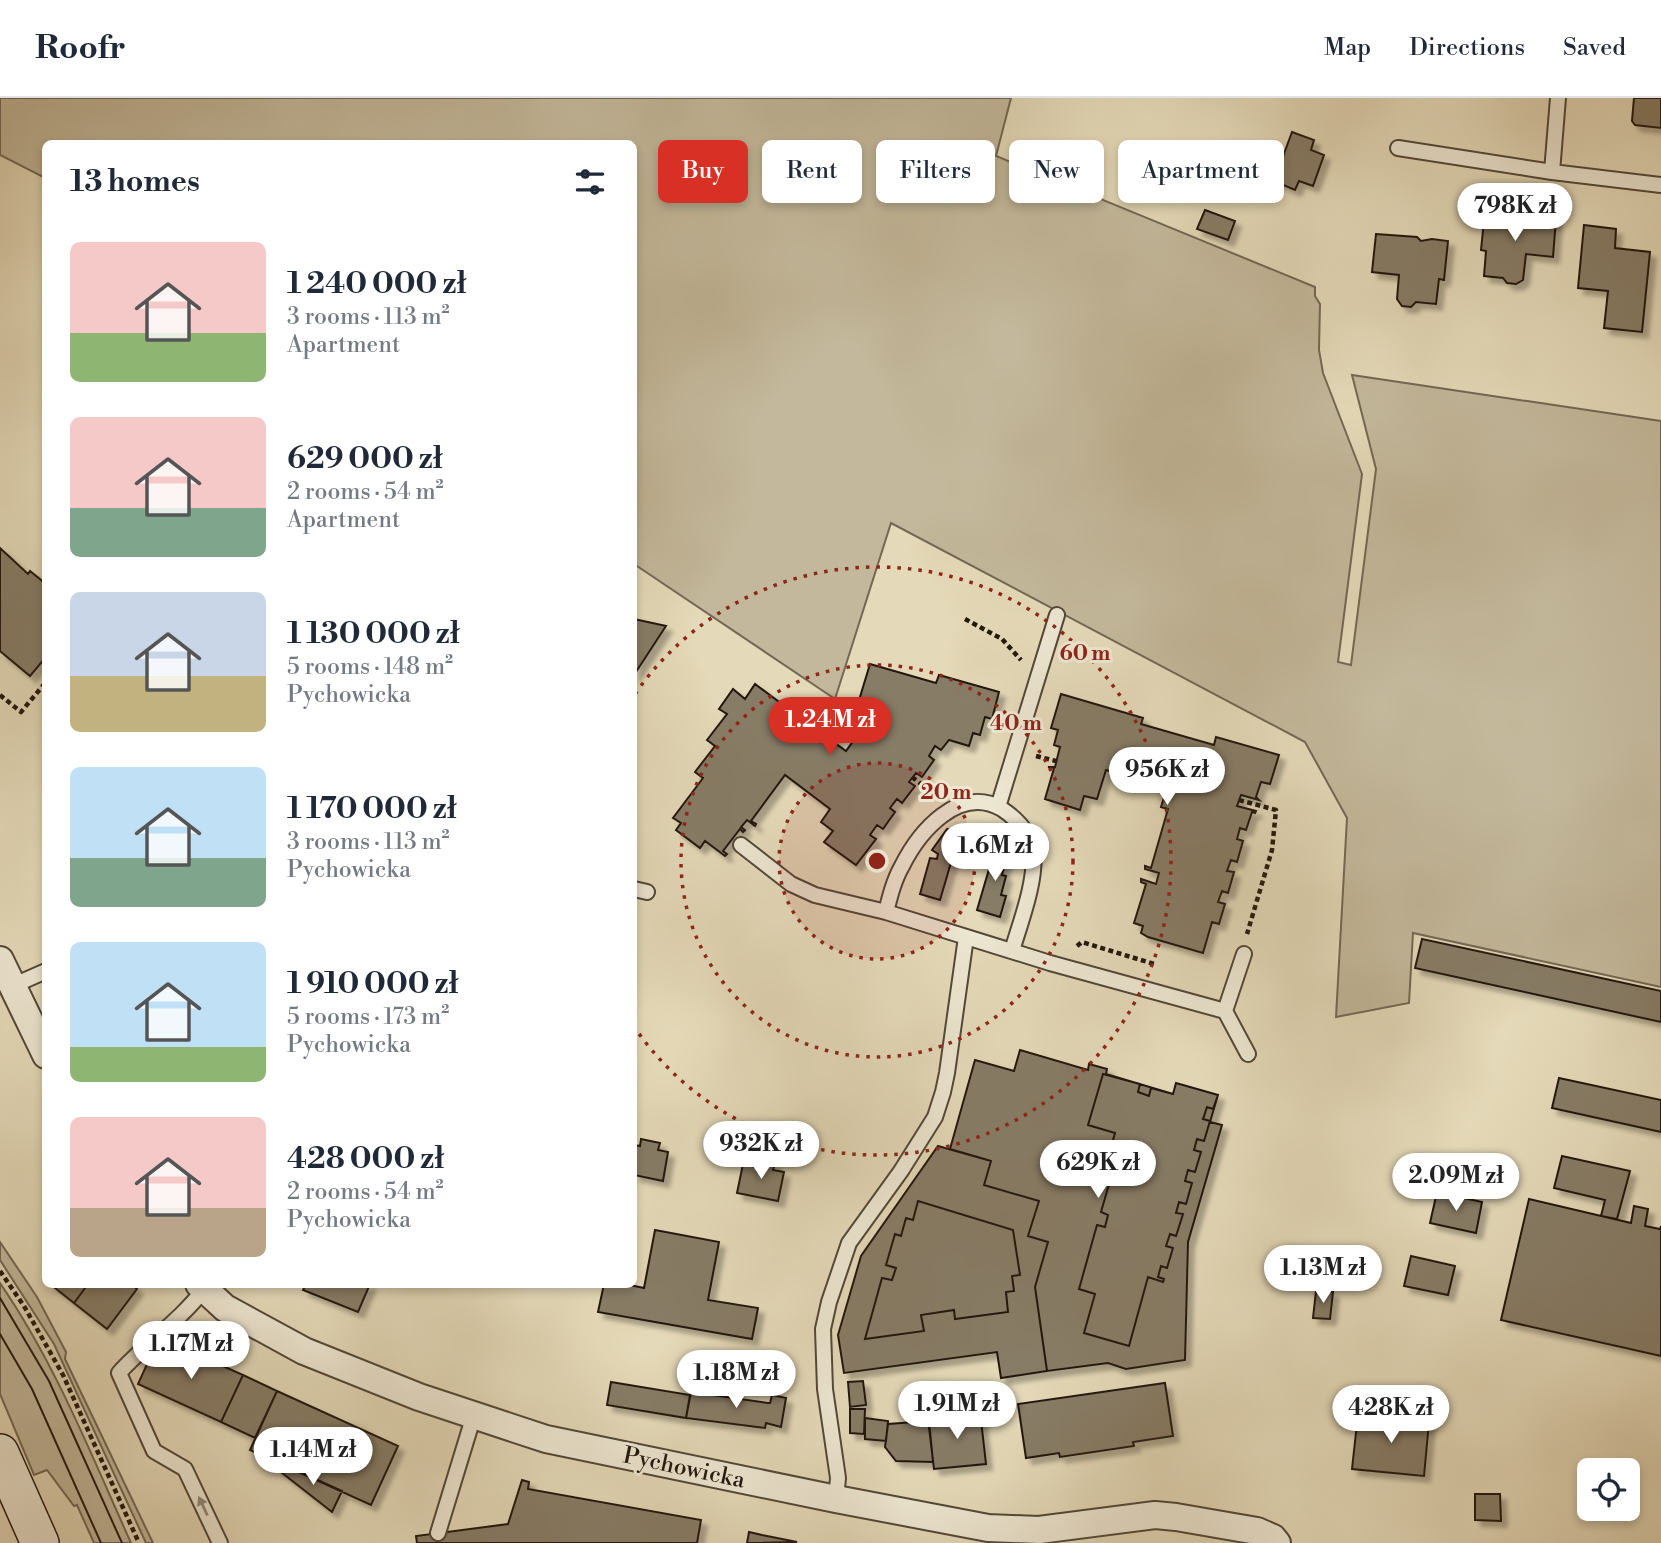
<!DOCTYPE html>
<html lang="en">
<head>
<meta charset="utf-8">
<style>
  :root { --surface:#fff; --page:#f6f6f7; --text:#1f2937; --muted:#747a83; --line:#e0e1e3; --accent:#d93025 }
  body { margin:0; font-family:"Libre Bodoni",serif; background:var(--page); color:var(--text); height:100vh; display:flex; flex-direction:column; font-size:26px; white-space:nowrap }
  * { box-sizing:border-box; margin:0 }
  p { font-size:23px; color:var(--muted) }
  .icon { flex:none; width:38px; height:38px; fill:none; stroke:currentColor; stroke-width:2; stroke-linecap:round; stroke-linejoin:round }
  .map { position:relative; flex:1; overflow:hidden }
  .drawer { position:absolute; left:42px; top:42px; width:595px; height:1148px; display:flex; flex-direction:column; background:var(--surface); border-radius:10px; box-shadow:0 4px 10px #0003 }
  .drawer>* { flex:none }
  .banner { position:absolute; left:658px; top:42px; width:665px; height:63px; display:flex; gap:14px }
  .fabs { position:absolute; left:1577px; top:1360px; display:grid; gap:14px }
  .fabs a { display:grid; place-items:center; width:63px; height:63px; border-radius:10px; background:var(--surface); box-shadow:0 4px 10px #0003; font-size:35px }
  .price { position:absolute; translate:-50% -60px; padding:0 16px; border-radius:24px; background:#fff; color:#222; font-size:23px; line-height:46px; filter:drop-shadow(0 2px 4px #0008) }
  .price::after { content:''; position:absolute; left:50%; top:42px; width:21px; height:16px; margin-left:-10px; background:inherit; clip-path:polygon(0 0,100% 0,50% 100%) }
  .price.active { background:var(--accent); color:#fff }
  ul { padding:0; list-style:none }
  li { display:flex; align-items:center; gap:21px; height:175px; padding:0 28px }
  li span { display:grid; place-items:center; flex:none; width:196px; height:140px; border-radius:10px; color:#555 }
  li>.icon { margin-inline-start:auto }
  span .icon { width:84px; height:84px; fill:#fffc; stroke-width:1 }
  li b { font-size:30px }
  h2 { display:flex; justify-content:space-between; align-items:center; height:84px; padding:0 28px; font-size:30px }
  .chip { padding:0 24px; border-radius:10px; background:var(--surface); box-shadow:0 4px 10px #0003; font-size:24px; line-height:63px }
  .chip.active { background:var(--accent); color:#fff }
  header { display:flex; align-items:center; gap:42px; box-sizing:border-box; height:98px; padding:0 35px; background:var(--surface); border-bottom:2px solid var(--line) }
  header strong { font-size:33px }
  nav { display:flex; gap:38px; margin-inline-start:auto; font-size:24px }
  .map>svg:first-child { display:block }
  .green { fill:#c3b89b; stroke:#726854; stroke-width:2 }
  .building { fill:#877c66; stroke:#22180e; stroke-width:2; filter:url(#shadow) }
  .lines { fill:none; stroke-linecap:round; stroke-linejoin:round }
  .lane-casing { stroke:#524838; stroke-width:18 }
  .street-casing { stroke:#524838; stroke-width:30 }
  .secondary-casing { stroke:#22180e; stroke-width:40 }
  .path { stroke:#22180e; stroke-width:4.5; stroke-dasharray:5 3.5; stroke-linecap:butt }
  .lane { stroke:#ede6d1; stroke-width:14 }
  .street { stroke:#ede6d1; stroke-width:26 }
  .secondary { stroke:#ede6d1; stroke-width:37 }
  .tram { stroke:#22180e; stroke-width:2 }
  .oneway { fill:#928979 }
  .ring { fill:none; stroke:#8f2418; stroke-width:3.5; stroke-dasharray:3.5 7 }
  .labels { text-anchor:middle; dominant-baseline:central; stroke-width:6; stroke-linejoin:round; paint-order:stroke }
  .street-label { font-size:23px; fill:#22180e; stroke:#ede6d1 }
  .centre { fill:#8f2418; stroke:#ede6d1; stroke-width:3.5 }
  .ring-label { font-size:21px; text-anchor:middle; font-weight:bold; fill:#8f2418; stroke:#ede6d1; stroke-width:6; stroke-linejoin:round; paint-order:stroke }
</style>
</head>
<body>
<header>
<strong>Roofr</strong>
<nav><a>Map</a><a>Directions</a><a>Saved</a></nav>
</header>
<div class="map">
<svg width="1661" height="1445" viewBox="0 0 1661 1445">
  <defs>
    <filter id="shadow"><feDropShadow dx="6" dy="6" stdDeviation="2" flood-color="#0004"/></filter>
  </defs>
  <rect width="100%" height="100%" fill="#e4d9b8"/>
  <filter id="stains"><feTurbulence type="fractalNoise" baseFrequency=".00286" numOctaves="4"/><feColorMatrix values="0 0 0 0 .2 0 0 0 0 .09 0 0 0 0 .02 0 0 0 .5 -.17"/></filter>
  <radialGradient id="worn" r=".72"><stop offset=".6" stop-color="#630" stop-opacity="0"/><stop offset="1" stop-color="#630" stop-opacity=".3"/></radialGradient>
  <path class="green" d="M0,0h1011l-15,58 319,131v9l5,8 -1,46 4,23 39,101 -24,188 13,3 25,-196 -24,-94 309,46v566l-248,-54 -4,70 -73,14 11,-199 -42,-76 -414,-219 -56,176 -201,-135v-420h-588l-1,34 -45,-23z
    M0,1144l37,55 29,55 -1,7 88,184h-7l-92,-199 -54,-84z
    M0,1185c55,80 91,171 131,260h-37l-17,-38 -3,1 -27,-36 -13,5 -34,-81z"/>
  <path class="building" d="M1634,0h27v30l-26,-3 -3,-4z
    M1292,34l22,8 -3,10 13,5 -11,31 -14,-5 -4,9 -21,-9z
    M1205,112l30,11 -7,19 -31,-11z
    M1485,113l17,2 4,3 6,1 4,-3 40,5 -3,38 -27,-3 -3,26 -7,4 -9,-1 -4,-5 -19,-2 2,-25 -5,-1z
    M1584,127l32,4 -1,19 35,4 -8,80 -38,-4 4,-37 -30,-3z
    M1376,136l41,3 4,4 11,-2 16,2 -4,39 -5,-1 -3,25 -20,-2 -5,5 -9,-1 -5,-7 2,-24 -27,-3z
    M0,450l28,26 2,-3 16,13v73l-16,19 -30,-25z
    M634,521l32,7 -32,49z
    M870,566l66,19 3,-8 60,17 -7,27 -7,-2 -5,18 -7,-2 -4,13 -20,-6 -8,10 -6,-4 -6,10 5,4 -12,17 -6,-4 -7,9 6,4 -13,17 -5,-4 -7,9 5,4 -12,17 -6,-4 -7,10 6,4 -20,26 -32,-23 9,-11 -12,-9 9,-13 -45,-34 -34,46 5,3 -1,2 -8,-6 -6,7 4,3 -2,2 -3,-3 -17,22 4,3 -2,2 -20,-15 -5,7 -24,-18 5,-7 -8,-5 30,-40 -8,-6 20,-26 -8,-6 20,-26 -8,-5 14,-20 12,10 10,-15 27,20 4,-5 21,14 -5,6 44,32 24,-34 -13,-10z
    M1061,596l82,24 -2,6 73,21 2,-8 63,18 -9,29 -9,-2 -5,15 3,3 -18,-5 -4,11 19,5 -1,2 -3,-1 -6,18 -6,-2 -3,11 6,2 -6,21 -6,-2 -4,11 7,1 -6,21 -6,-2 -4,11 7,2 -6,20 -7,-2 -9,31 -55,-16 -7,-4 2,-7 -9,-3 12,-39 -5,-2v-3l15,5 3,-11 -14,-4v-3l6,2 17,-59 -7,-2 6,-19 -61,-18 -9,29 -13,-3 -4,14 -35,-11 9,-31 -6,-1h7l5,-20 -6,-2 4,-15 -7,-2z
    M947,731l13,3 -20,68 -20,-6 10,-36 7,1 1,-5 -6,-4z
    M997,744l13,4 -8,29 4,1 -5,19 5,1 -6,21 -23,-7z
    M1422,841l239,52v31l-246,-54z
    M1020,952l68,20 1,-6 18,5 -1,5 67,20 3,-11 42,12 -8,27 12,3 -34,117 -3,118 -59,9 -18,-6 -61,8 -12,-84 13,-45 -20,-6 11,-35 -55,-16 7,-24 -41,-12 25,-89 39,11z
    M1103,976l37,10 -2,8 11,4 2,-8 22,6 3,-11 42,12 -5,14 -6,-2 -4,12 7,2 -6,20 -7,-2 -3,11 7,2 -6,20 -7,-2 -3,11 7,2 -6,21 -7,-2 -3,11 7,1 -7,22 -6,-2 -4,12 7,2 -6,20 -6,-2 -3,11 6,2 -1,3 -15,-5 -19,69 -45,-13 11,-39 -16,-5 18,-64 8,2 3,-12 -7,-3 15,-52 -8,-2 7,-25 -27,-8z
    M1559,980l102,22v32l-109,-24z
    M641,1041l19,4 -2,7 10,2 -5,29 -29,-6v-30l6,1z
    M938,1048l53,15 -7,24 55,16 -11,35 20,6 -13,45 12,84 -46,7 -4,-26 -153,21 -6,-38 23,-79z
    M1562,1058l68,15 -13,48 -16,-3 4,-16 -51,-12z
    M756,1061l19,4 -2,7 11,2 -6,29 -41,-8 6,-29 13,3z
    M1437,1094l45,10 -6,31 -46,-10z
    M1529,1101l102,24 3,-17 14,3 -3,17 15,3 1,-3v130l-160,-36z
    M918,1103l95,29 7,45 -8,1 2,15 -8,1 2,20 -53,7 -1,-9 -33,5 3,16 -59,8 17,-61 10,2 4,-12 -10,-3 9,-31 6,2 5,-18 7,2z
    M655,1132l64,12 -11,58 50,8 -6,31 -154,-27 6,-28h21l19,4z
    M1411,1158l44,10 -7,29 -44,-9z
    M50,1186h38l-14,19z
    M88,1186h43l6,5 -30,40 -33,-26z
    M306,1186h64l-12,28 -55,-22z
    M1316,1193l17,1 -3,27 -17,-1z
    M174,1246l69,31 -22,47 -83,-38 15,-33z
    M243,1277l34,16 -22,47 -34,-16z
    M863,1283l3,24 -16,2 -2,-25z
    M611,1284l79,13 -4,23 -79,-13z
    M1165,1285l8,53 -40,6 1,4 -74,11 -1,-4 -33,5 -8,-54z
    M277,1293l121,55 -27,59 -121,-55z
    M691,1294l77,11h2l2,-8 14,3 -5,29 -15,-4 -1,5 -79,-10z
    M850,1311h15l-1,25 -14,-1z
    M948,1314l6,4 20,-2 7,6 5,44 -52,5 -6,-50 11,-1 3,-5z
    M1358,1316l71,8 -5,54 -72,-7z
    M865,1320l23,3 -2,20 -21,-2z
    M929,1323l4,41 -37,-1 -11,-14 3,-23z
    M280,1365l62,28 -10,21 -55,-43z
    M522,1382l7,2 -1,7 173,31 -4,23h-280l-1,-7 92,-12z
    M1475,1396h25l1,27 -26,-1z
    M749,1434l13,3 35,7 -50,1z"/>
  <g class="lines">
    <g class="lane-casing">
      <path id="lane" d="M1398,50l154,24 6,-74
        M1552,74l109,13
        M998,709l59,-192
        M741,747l50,39 24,11 71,17 164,51 175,48
        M634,791l13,3
        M886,814c4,-16 8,-32 16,-46 17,-34 57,-82 100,-57 15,10 28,24 31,42 4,29 -13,72 -21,100
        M1244,856l-19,57 23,43
        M12,888l34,-15
        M204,1191c-24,32 -58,54 -85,84l35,78 31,18 35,74
        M836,1401l2,-21 -13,-89 -2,-60 6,-27 20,-59 52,-72 34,-54 8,-25 4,-19 19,-136
        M438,1435l36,-118"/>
    </g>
    <g class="street-casing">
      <path id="street" d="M0,862l46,95
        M199,1186l26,24 79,43 115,46 127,42 290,60 152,29 51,2 116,-15 21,2 81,14 16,7 4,5"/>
    </g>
    <g class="secondary-casing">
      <path id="secondary" d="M0,1355l40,90"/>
    </g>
    <path class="path" d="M965,521l37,20 19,21
      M0,597l21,17 25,-30
      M1036,658l20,5
      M912,679l22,17
      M1239,702l37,10 -4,40 -25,84
      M1077,848l5,-4 72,22
      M0,1173l24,35 39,69 76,168"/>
    <use href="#lane" class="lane"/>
    <use href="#street" class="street"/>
    <use href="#secondary" class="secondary"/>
    <path class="tram" d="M0,1200l49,83 73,162
      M0,1236l32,55 69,154"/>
  </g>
  <defs><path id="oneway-solid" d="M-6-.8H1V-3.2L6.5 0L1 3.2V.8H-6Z" transform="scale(1.75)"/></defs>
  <use class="oneway" href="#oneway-solid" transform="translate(203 1408) rotate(-115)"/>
  <circle cx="877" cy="763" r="98" fill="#8f2418" fill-opacity=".12"/>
  <g class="ring">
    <circle cx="877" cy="763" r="98"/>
    <circle cx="877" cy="763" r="196"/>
    <path d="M635 596A294 294 0 1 1 635 930"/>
  </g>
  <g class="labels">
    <g class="street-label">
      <text transform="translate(684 1370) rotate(12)">Pychowicka</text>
    </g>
  </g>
  <circle cx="877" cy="763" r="10" class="centre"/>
  <g class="ring-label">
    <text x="1085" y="562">60 m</text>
    <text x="1016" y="632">40 m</text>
    <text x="946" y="701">20 m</text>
  </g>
  <rect width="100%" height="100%" filter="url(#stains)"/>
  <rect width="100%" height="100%" fill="url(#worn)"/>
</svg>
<div class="fabs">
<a><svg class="icon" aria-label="locate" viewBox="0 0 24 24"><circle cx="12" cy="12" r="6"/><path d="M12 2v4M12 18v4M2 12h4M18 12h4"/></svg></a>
</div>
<b class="price" style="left:1515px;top:145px">798K zł</b>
<b class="price active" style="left:830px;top:659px">1.24M zł</b>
<b class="price" style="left:1167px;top:709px">956K zł</b>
<b class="price" style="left:995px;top:785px">1.6M zł</b>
<b class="price" style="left:761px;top:1083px">932K zł</b>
<b class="price" style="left:1098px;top:1102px">629K zł</b>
<b class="price" style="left:1456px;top:1115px">2.09M zł</b>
<b class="price" style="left:1323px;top:1207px">1.13M zł</b>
<b class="price" style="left:191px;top:1283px">1.17M zł</b>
<b class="price" style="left:736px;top:1312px">1.18M zł</b>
<b class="price" style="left:957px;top:1343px">1.91M zł</b>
<b class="price" style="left:1391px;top:1347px">428K zł</b>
<b class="price" style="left:313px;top:1389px">1.14M zł</b>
<div class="banner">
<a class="chip active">Buy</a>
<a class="chip">Rent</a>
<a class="chip">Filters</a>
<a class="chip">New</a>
<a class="chip">Apartment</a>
</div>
<section class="drawer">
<h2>13 homes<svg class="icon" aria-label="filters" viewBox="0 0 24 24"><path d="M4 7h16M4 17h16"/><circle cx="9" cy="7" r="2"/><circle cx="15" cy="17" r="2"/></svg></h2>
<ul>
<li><span style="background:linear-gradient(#f6c9c9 65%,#8fb573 0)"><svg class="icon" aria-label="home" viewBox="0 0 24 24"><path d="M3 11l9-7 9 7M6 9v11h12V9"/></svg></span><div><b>1 240 000 zł</b><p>3 rooms · 113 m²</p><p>Apartment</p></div></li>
<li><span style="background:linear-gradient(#f6c9c9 65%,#7fa58c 0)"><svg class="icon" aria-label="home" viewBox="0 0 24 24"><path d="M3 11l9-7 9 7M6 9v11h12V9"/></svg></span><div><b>629 000 zł</b><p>2 rooms · 54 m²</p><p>Apartment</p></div></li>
<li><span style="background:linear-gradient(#c9d6e8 60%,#c2b280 0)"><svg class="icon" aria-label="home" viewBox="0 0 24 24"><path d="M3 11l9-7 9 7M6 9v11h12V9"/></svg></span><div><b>1 130 000 zł</b><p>5 rooms · 148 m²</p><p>Pychowicka</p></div></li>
<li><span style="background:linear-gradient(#bfe0f5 65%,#7fa58c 0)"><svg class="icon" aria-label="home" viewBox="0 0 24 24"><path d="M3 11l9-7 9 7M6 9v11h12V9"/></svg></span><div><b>1 170 000 zł</b><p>3 rooms · 113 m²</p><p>Pychowicka</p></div></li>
<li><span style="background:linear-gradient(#bfe0f5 75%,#8fb573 0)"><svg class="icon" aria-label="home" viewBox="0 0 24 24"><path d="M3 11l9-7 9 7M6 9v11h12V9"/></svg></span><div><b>1 910 000 zł</b><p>5 rooms · 173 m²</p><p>Pychowicka</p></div></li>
<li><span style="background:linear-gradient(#f6c9c9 65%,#b9a48a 0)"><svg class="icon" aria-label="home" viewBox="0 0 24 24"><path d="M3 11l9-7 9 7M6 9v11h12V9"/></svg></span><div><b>428 000 zł</b><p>2 rooms · 54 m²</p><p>Pychowicka</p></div></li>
</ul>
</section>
</div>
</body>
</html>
